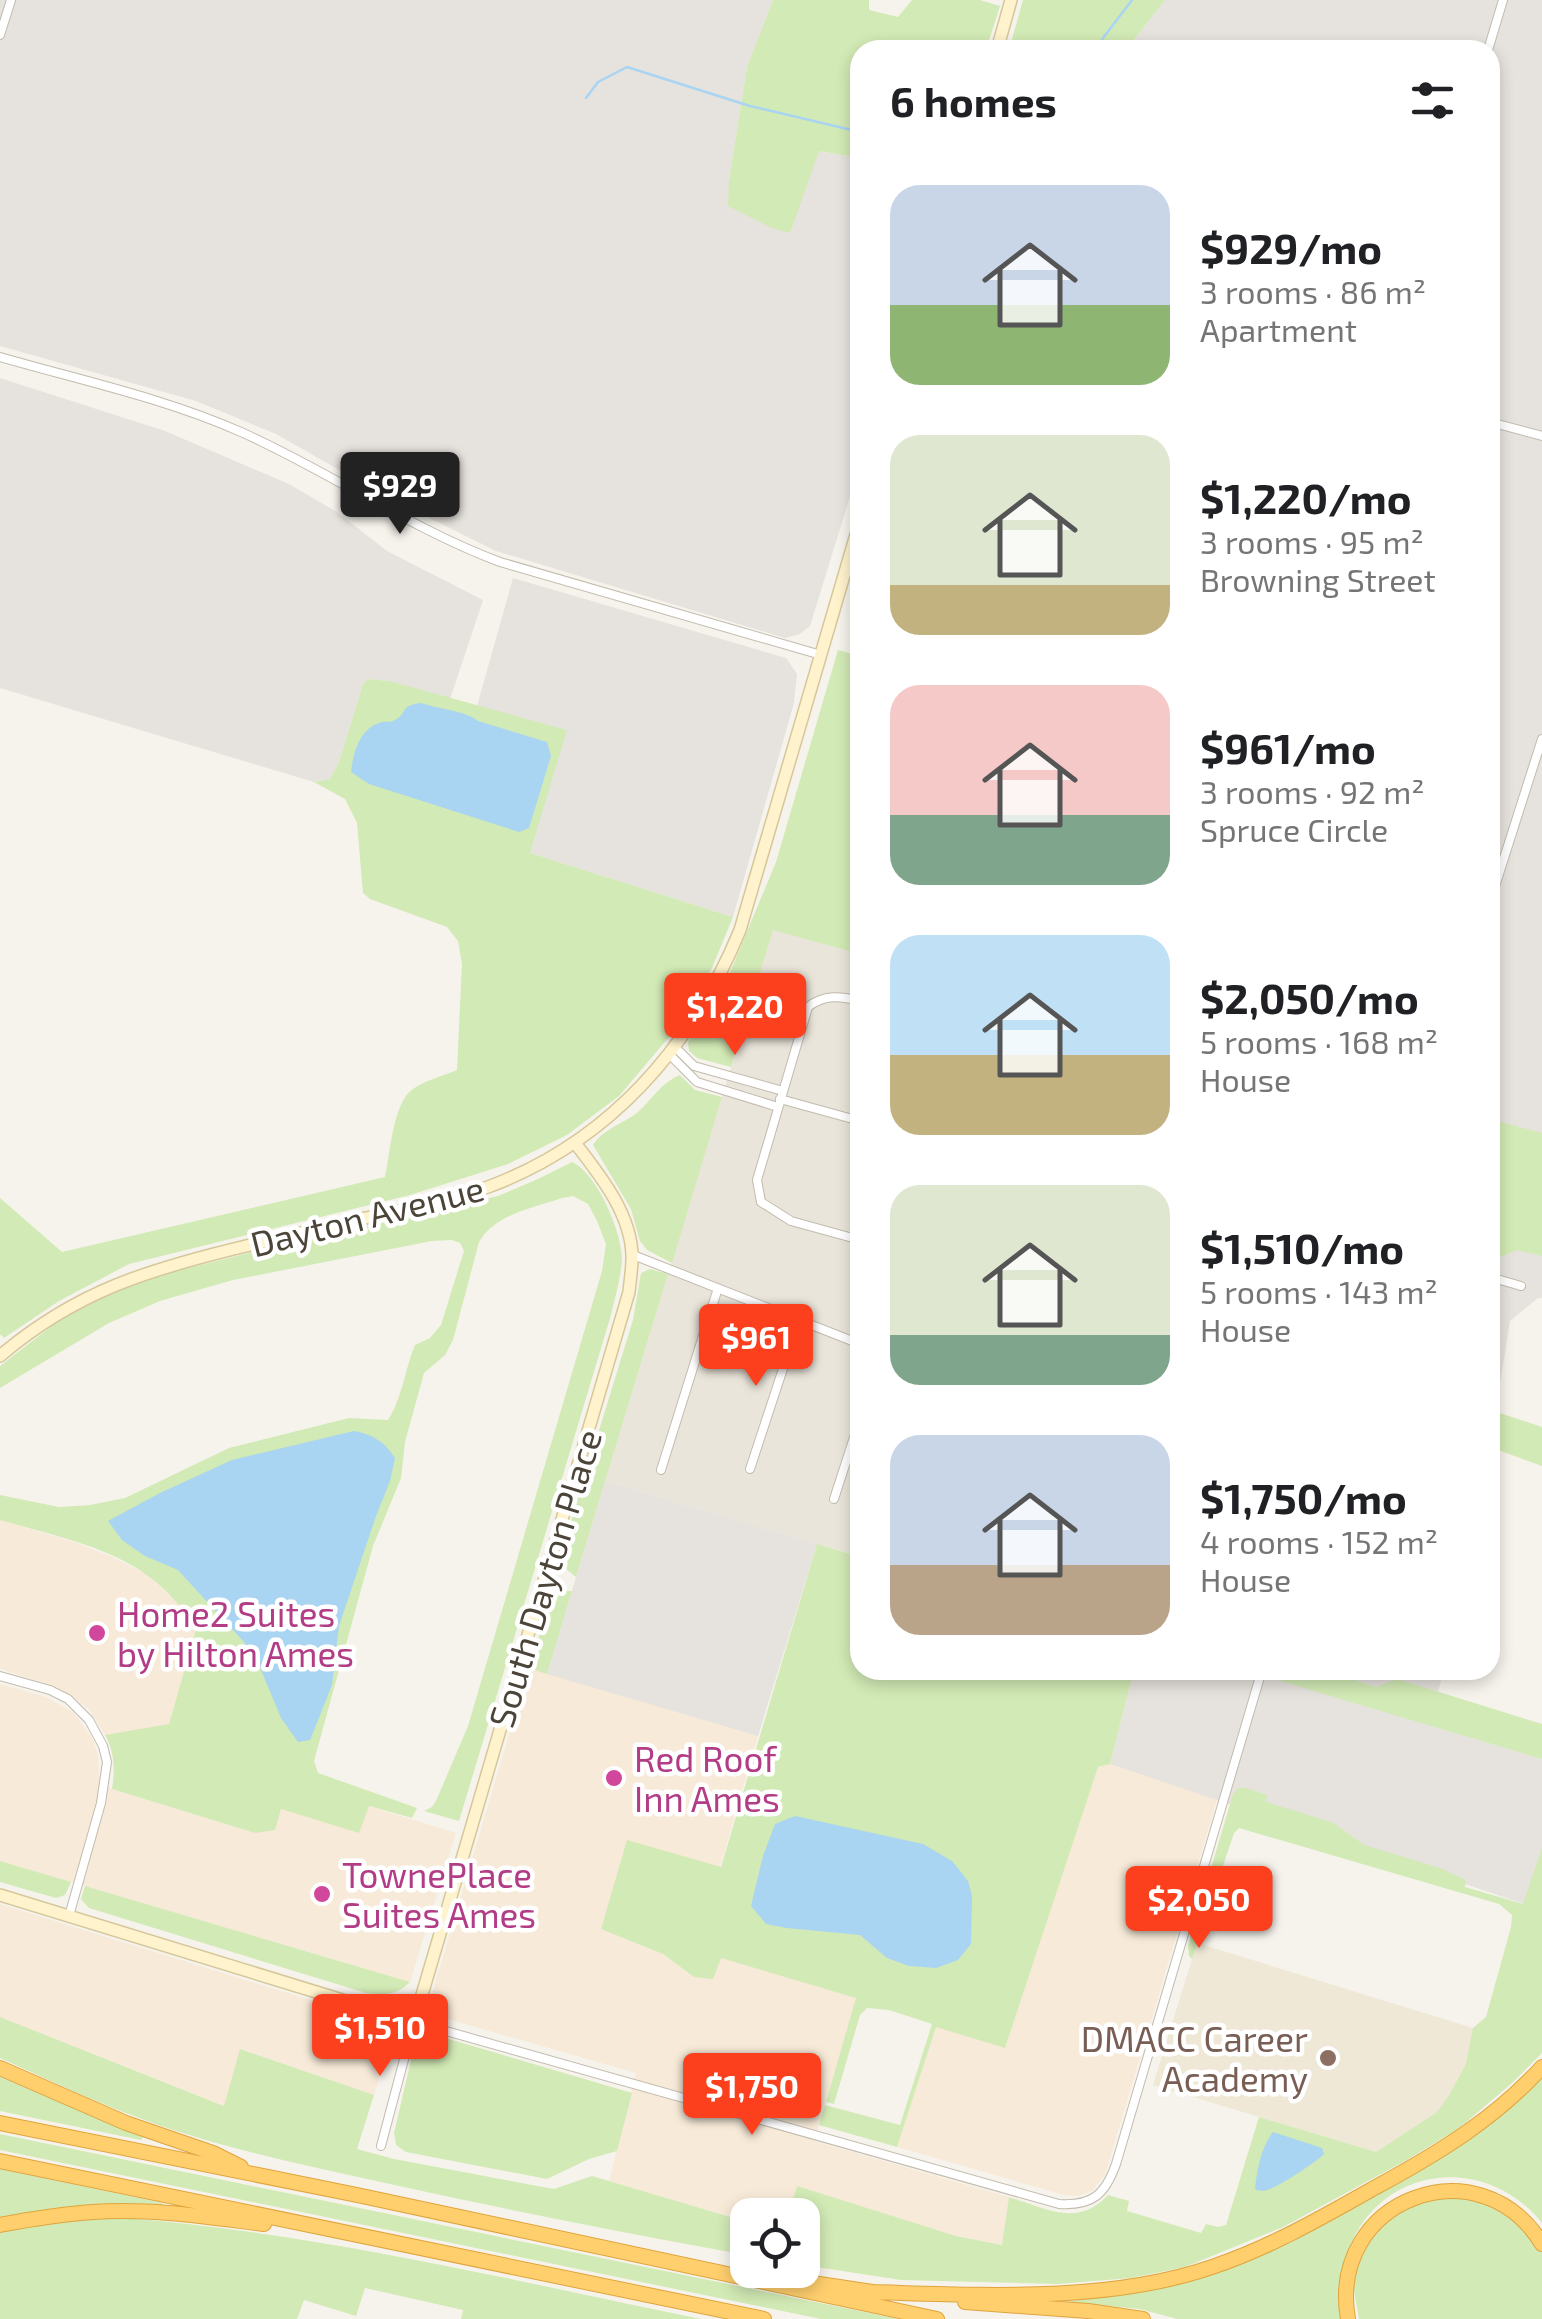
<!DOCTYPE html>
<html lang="en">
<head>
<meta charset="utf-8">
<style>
  :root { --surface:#fff; --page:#f2f2f2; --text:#202124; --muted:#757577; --accent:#fc3f1d }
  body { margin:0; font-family:"Exo 2",sans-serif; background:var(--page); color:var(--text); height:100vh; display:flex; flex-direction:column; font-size:38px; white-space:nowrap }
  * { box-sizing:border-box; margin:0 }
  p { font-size:32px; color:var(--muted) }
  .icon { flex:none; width:55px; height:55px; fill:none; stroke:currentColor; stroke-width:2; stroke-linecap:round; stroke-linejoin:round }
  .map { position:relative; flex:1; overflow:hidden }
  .details { position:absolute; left:850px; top:40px; width:650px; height:1640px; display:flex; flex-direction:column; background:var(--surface); border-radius:30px; box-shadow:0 5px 15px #0003 }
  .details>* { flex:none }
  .fabs { position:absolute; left:730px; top:2198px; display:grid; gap:20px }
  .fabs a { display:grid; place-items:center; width:90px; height:90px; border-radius:20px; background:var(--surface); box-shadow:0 5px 15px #0003; font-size:50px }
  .price { position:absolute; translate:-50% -85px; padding:0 22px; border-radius:10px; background:var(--accent); color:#fff; font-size:32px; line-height:65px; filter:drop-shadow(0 2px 5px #0008) }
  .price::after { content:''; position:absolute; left:50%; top:60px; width:30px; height:22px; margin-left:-15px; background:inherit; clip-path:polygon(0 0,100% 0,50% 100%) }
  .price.active { background:#222; color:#fff }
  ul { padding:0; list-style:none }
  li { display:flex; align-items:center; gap:30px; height:250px; padding:0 40px }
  li span { display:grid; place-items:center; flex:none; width:280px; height:200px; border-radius:30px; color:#555 }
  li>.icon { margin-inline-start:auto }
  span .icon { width:120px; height:120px; fill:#fffc; stroke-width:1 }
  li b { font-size:42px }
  h2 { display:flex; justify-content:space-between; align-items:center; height:120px; padding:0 40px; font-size:42px }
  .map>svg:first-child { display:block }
  .residential { fill:#eae5da }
  .commercial { fill:#f7ead8 }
  .industrial { fill:#e6e2dd }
  .education { fill:#efe8d6 }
  .green { fill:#d2eab5 }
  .water { fill:#a9d4f2 }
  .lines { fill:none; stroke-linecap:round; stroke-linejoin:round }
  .stream { stroke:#a9d4f2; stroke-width:2.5 }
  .street-casing { stroke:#c2bbae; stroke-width:10 }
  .secondary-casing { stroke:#d6c79b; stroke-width:14 }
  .highway-casing { stroke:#e0a43c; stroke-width:16 }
  .street { stroke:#fff; stroke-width:8 }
  .secondary { stroke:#fff3cd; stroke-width:11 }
  .highway { stroke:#ffcf6e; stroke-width:14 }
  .hotel-dot { fill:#d1479c; stroke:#fff; stroke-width:4 }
  .education-dot { fill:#8d6e63; stroke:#fff; stroke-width:4 }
  .labels { text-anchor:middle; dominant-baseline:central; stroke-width:9; stroke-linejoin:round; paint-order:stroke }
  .street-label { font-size:35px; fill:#4b4439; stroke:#fff }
  .hotel-label { font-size:35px; fill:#b23c85; stroke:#fff; text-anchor:start }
  .education-label { font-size:35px; fill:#785e54; stroke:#fff; text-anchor:end }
</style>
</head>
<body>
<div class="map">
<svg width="1542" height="2319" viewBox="0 0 1542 2319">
  <rect width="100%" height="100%" fill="#f6f3ec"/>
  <path class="residential" d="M773,929l87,25v603l-255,-76z"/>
  <path class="commercial" d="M0,1520l77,23 38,15 31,16 29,25 23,28 -29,98 -64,10 -16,-26 -16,-12 -16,-10 -57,-18z
    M529,1668l229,68 -38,131 -118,62 61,25 31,23 27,-19 136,40 -43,143 195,56 -6,48 -47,-9 -159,-49 -8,28 -38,-2 -3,2 -1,7 -138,-41 27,-108 -185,-53 -15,-9 -5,-14z
    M0,1684l46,13 28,16 19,27 5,16 1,29 156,48 26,-24 87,-3 88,27 -46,149 -410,-121z
    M1110,1764l107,36 -112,375 -13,16 -14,5 -14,-1 -167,-48 39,-121 69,21 93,-280z
    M0,1904l388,120 5,10 -19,61 -133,-46 -16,57 -225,-89z"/>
  <path class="industrial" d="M0,0h773l-26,67 -18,113 90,-29 41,7v306l-50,162 -10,8 -15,4 -289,-87 -113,-56 -107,-61 -80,-33 -196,-55z
    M1165,0h377v1298h-4l-28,23 -20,126v-1397h-364z
    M0,378l165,53 124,53 48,28 50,39 96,49 -33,99 -61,-18 -21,-2 -5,5 -24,78 -9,17 -16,3 -314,-94z
    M513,578l273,80 11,16 -3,29 -61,214 -203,-64 36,-123 -89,-24z
    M605,1481l212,63 -59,192 -211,-62z
    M1134,1670h310l-15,55 113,34v88l-18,57 -414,-140z"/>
  <path class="education" d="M1197,1943l315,97 -75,72 -61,40 -223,-67z"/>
  <path class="green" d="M773,0h96v10l29,7 14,-17h68l20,6 -14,44h-126v108l-41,-7 -29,82 -18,-5 -44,-22 1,-26 18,-113z
    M1023,0h142l-39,50h-117z
    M838,650l22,6v298l-87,-24 -42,137 -34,-9 -8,-7 -1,-9 17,-21 24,-46 47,-113z
    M368,679l21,2 178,49 -37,123 203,64 -21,51 -43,69 -50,59 -52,39 -59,29 -98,31 -281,69 -70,37 -55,37 -4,-4v-136l62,54 323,-75c5,-23 8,-75 28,-88 13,-9 30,-13 44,-19l5,-106 -4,-23 -11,-14 -77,-28 -7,-6 -6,-70 -12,-24 -31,-17 16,-3 9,-17 24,-78z
    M680,1075l15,15 27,7 -50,166 -25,-13 -7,-9 -9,-32 -38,-64c10,-16 30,-21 45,-33 14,-13 24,-30 42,-37z
    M1490,1119l52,14v123l-25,-6 -21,9 -5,10z
    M572,1162c25,11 50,70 50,97 -1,18 -7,38 -11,56l-152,506 -35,-10 8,-4 4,-6 32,-75 134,-455 4,-27 -9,-23 -9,-17 -15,-8 -11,2c-29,10 -67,16 -83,44l-26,98 -8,15 -21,18 -19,69 -4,36 -28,68 -59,215 4,12 99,35 -5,10 -43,-12 -10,27 -78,-24 -6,21 -20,3 -143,-44c3,-18 3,-37 -7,-54l64,-11 28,-97c-15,-19 -29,-37 -49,-51 -39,-30 -101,-42 -148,-56v-25l59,12 31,-2 35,-7 104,-50 120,-30 39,2c14,-21 17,-51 27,-75l15,-7 11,-13 23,-74 -4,-8 -8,-3 -20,1 -199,39 -73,21 -51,22 -109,65v-22l61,-47 31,-18 48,-21 149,-37 209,-47 40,-17z
    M650,1269l18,5 -92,303 -11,-9 -4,-14 72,-234 8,-47z
    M1490,1401l7,11 45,15v39l-52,-19z
    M817,1544l43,13v113h274l-24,94 -12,3 -93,281 -69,-21 -39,120 -78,-22 6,-20 75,20 32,-101 -43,-14 -22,-2 -7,7 -26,89 -8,-2 30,-104 -135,-40 -8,21 -19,-2 -31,-23 -62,-25 26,-89 94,27z
    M561,1591h11l-25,83 -18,-6 22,-69z
    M1270,1670h53l53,17 21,-8 145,45v35l-265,-79 -7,-5z
    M1238,1788h8l21,7 -1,7 68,21 30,22 76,23 26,12 -1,7 58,17 19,-57v206l-30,30 -54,46 -53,32 -122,66 -98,40 -54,11 -72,6 -158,-4 -98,-15 -1,-50h-13l8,-29 159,50 46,9 7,-48c37,11 68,31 99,-2l21,6 -2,10 74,22 5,-9 12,3 8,-2 33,-108 117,35 61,-40 13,-18 16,-30 7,-36 13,-11 25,-90 1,-12 -13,-11 -260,-76 -5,5 -42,126 -3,-3 -1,-10 45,-152z
    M0,1861l71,21 -6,13 -9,3 -56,-16z
    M85,1886l325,96c-14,14 -26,13 -44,11l-277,-85 -8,-9z
    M0,2017l224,89 16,-57 134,46 -17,54 37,10 160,30 38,-13 155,46v33c-119,-21 -239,-45 -357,-71 -77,-17 -155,-33 -229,-58 -55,-19 -108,-44 -161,-68z
    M428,2035l14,2 190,56 -15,58 -28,8 -42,20 -141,-27 -10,-7 -2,-12 21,-90z
    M1542,2075v148c-56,-70 -162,-59 -194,28 -9,23 -11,44 -4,68h-167l-37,-10 -75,-7 83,-12 52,-13 120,-54z
    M0,2077l143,60 -2,3 -141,-29z
    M0,2134l898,185h-77l-821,-169z
    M0,2169l153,32 9,2 3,3c-56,-1 -110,1 -165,11z
    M1432,2193l61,6 43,39 6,14v67h-183l-6,-34 2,-20 21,-39z
    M124,2218c195,15 386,62 577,101h-240l2,-9 -98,-22 -9,28 -52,-16 -7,19h-297v-87l80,-13z"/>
  <path class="water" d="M421,703c17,6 46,8 57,18l69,21 4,14 -22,72 -10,4 -150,-48 -18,-12c2,-18 8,-42 28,-49 8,-3 9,1 16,-3 14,-7 3,-14 26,-17z
    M354,1431c19,4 30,10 41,27l-5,23 -14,35 -37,110 -7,59 -22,55 -12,2 -17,-24 -22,-53 -15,-23 -66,-72 -33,-14 -23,-16 -14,-19 52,-28 72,-33z
    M795,1816l128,28 29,17 16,20 4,15 -1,48 -13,16 -22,8 -27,-2 -22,-8 -27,-23 -73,-7 -21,-4 -15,-18 12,-50 12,-32z
    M1273,2132l49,16 2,6c-8,8 -49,36 -61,37 -3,0 -6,-1 -8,-2 2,-19 6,-42 18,-57z"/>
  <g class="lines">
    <path class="stream" d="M1098,50l5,-12 29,-38
      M586,98l12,-16 29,-15 123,39 110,26"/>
    <g class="street-casing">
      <path id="street" d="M0,35l11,-35
        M1488,50l15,-50
        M0,357c80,23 164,41 241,75 88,39 168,96 259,130l321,93
        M1490,422l52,14
        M1490,902l52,-163
        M860,1001c-19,-5 -36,-7 -52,6l-51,173 4,22 30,19 69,19
        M675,1047l19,19 89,25
        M669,1054l28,28 81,25
        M780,1099l80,22
        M633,1255l227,89
        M1490,1277l31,9
        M750,1469l49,-149
        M661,1470l57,-182
        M834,1499l26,-80
        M0,1676l50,14 18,9 21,21 14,26 4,16 -6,41 -32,113
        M381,2146l33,-124 645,182c33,2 46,-9 57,-40l146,-494"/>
    </g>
    <g class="secondary-casing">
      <path id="secondary" d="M997,50l14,-50
        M0,1356c76,-65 150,-87 246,-110 36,-8 73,-18 110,-26 44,-9 89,-18 132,-33 121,-45 204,-140 252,-257l120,-409
        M0,1895l414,127 215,-730c1,-11 3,-22 3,-33 1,-43 -32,-84 -57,-116"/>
    </g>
    <g class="highway-casing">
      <path id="highway" d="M0,2068l126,55 87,30 28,14
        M0,2123l357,72 580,124
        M0,2161l764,158
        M0,2225c31,-6 61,-11 93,-13 57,-4 115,5 171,12
        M786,2279l93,14
        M871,2292c108,3 237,11 341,-25 57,-19 111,-50 164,-80 61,-33 119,-68 166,-120
        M965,2302l123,9 55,8
        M1348,2319c-21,-120 132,-177 194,-75"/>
    </g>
    <use href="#street" class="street"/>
    <use href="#secondary" class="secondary"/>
    <use href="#highway" class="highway"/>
  </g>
  <g class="hotel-dot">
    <circle cx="97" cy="1633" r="10"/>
    <circle cx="614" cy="1778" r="10"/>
    <circle cx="322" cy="1894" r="10"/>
  </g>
  <circle class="education-dot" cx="1328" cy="2058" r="10"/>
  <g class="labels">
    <g class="street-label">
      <text transform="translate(367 1215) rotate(-14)">Dayton Avenue</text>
      <text transform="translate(544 1578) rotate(-73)">South Dayton Place</text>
    </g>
    <g class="hotel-label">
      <text x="117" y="1613">Home2 Suites<tspan x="117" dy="40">by Hilton Ames</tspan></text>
      <text x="634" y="1758">Red Roof<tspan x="634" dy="40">Inn Ames</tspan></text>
      <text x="342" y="1874">TownePlace<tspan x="342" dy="40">Suites Ames</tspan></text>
    </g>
    <g class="education-label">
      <text x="1308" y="2038">DMACC Career<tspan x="1308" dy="40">Academy</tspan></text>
    </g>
  </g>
</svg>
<div class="fabs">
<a><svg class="icon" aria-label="locate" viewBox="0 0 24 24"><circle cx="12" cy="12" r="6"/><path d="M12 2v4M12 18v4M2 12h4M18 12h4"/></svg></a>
</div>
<b class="price active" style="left:400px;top:537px">$929</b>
<b class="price" style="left:735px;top:1058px">$1,220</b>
<b class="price" style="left:756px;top:1389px">$961</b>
<b class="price" style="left:1199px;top:1951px">$2,050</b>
<b class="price" style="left:380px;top:2079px">$1,510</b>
<b class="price" style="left:752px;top:2138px">$1,750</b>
<section class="details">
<h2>6 homes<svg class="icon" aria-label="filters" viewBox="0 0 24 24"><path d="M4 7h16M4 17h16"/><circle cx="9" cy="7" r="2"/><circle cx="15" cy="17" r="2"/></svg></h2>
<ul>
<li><span style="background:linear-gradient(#c9d6e8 60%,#8fb573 0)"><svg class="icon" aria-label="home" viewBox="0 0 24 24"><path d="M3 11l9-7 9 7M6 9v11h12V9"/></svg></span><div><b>$929/mo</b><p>3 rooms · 86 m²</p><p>Apartment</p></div></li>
<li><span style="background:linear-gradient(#dfe7d0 75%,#c2b280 0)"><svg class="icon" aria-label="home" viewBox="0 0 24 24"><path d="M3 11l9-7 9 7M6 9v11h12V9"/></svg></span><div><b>$1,220/mo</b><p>3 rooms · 95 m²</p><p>Browning Street</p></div></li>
<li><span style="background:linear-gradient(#f6c9c9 65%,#7fa58c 0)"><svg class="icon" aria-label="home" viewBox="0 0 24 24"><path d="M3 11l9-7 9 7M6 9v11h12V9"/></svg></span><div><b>$961/mo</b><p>3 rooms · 92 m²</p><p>Spruce Circle</p></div></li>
<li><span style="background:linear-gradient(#bfe0f5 60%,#c2b280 0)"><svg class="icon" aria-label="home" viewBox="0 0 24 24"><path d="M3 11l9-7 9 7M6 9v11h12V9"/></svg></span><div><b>$2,050/mo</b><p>5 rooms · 168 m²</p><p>House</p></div></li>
<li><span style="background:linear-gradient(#dfe7d0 75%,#7fa58c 0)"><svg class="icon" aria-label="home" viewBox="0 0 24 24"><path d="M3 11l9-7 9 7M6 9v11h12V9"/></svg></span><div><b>$1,510/mo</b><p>5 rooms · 143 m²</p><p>House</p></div></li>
<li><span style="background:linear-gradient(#c9d6e8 65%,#b9a48a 0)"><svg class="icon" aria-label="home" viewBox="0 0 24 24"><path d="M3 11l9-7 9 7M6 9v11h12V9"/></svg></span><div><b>$1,750/mo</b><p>4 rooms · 152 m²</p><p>House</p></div></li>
</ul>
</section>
</div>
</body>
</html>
